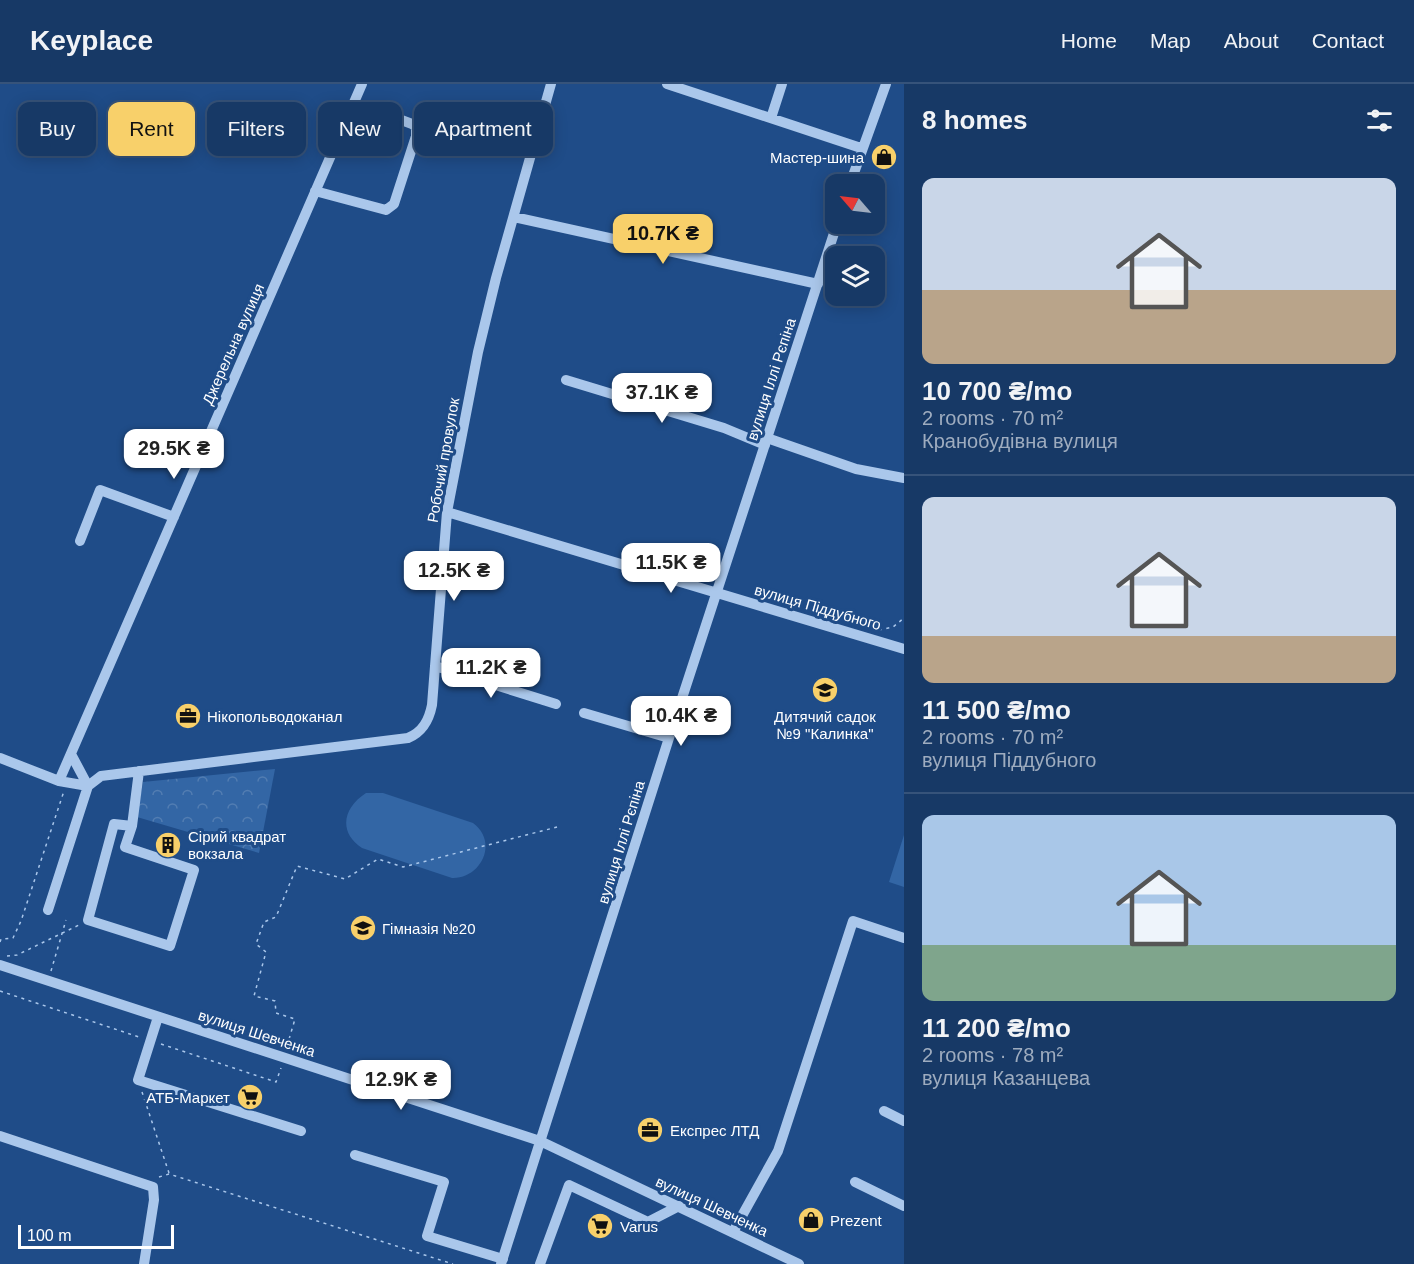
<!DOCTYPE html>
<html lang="en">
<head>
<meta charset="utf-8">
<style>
  :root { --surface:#173966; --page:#24446f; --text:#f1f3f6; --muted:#9eacbf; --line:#36537a; --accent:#f8d06a }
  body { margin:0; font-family:Helvetica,sans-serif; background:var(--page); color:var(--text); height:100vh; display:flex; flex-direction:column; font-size:22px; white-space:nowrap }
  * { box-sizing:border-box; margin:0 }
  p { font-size:20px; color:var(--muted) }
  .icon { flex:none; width:33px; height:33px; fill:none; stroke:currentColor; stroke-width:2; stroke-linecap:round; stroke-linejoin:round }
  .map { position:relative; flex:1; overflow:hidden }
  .side { display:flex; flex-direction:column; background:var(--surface); width:510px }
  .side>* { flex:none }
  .banner { position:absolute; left:18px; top:18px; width:570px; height:54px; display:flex; gap:12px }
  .needle { width:39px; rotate:298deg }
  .buttons { position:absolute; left:825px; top:90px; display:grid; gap:12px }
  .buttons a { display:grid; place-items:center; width:60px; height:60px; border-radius:12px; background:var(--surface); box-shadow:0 3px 15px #0003,0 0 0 2px var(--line); font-size:30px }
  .scale { position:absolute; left:18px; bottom:15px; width:156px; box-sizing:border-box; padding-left:6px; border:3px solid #fff; border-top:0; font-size:16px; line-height:21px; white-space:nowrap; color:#fff; -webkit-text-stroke:4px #1f4c88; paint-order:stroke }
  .price { position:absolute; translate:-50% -51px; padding:0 14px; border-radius:12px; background:#fff; color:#222; font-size:20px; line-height:39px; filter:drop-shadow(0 2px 3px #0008) }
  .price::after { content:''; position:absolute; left:50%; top:36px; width:18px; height:14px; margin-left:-9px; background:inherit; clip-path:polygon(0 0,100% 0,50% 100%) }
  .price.current { background:var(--accent); color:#111 }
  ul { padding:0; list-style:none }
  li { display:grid; align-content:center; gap:12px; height:318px; padding:0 18px }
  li+li { border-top:2px solid var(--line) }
  li span { display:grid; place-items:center; height:186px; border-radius:12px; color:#555 }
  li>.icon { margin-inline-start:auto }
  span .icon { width:108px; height:108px; fill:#fffc; stroke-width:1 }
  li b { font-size:26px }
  h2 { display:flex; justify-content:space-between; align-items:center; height:72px; padding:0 18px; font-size:26px }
  .chip { padding:0 21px; border-radius:12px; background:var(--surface); box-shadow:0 3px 15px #0003,0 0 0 2px var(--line); font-size:21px; line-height:54px }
  .chip.current { background:var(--accent); color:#111 }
  header { display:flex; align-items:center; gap:36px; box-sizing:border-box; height:84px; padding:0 30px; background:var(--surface); border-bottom:2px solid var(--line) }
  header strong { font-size:28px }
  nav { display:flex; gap:33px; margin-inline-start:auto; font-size:21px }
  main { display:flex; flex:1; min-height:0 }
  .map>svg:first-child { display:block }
  .green { fill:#3366a5 }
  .park { fill:url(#park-crowns) }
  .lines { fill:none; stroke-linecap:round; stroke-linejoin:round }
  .path { stroke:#aac7eb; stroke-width:1.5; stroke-dasharray:3 4.5; stroke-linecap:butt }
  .minor { stroke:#aac7eb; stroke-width:10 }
  .labels { text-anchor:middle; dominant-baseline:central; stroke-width:6; stroke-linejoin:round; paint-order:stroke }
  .poi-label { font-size:15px; fill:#fff; stroke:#1f4c88; text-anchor:start }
  .street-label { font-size:15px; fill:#fff; stroke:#1f4c88 }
</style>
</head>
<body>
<header>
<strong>Keyplace</strong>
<nav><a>Home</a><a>Map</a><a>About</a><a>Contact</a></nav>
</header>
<main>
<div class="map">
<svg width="904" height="1180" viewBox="0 0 904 1180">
  <defs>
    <pattern id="park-crowns" width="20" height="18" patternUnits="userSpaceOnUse" patternTransform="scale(1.5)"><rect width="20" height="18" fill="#3366a5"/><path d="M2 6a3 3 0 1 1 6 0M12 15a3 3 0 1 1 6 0" fill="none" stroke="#527db2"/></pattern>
  </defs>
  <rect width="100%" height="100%" fill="#1f4c88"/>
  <path class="green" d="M366,709h17l90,30c26,19 8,56 -21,55l-90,-30c-24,-16 -19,-40 4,-55z
    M904,751v52l-15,-5z"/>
  <path class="park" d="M275,685l-16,84 -122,-36 6,-35z"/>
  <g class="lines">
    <path class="path" d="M879,546l14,-3 11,-9
      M0,858l1,-3 12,-1 8,-17 43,-130
      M7,872l10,-1 62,-30
      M51,887l15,-51
      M0,907l139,46
      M161,960l115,38 5,-14
      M287,962l8,-27 -19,-6 -1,-12 -21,-5 12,-44 -10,-8 8,-22 12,-5 21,-51 48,13 33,-20 25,8 154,-40
      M142,1008l27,81
      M159,1093l10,-3 284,90"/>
    <path class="minor" d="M667,0l194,64
      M771,34l11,-34
      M850,100l36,-100
      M315,107l71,19 8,-6 22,-68v-9l-4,-3 -58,-22
      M514,133l304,67
      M566,296l158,48 41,17
      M767,354l89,31 48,9
      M447,428l457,137
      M80,457l20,-51 74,27
      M435,582l121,38
      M584,629l85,25
      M0,674l59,23 29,5 13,-10 307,-38c15,-6 21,-18 24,-33l15,-193 31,-160 18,-74 55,-194
      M59,697l303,-697
      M132,742l-7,21 69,23 -24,76 -82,-26 26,-96 18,2 7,-55
      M48,826l40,-124 -17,-32
      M0,881l540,176 259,123
      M158,933l-20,63 163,51
      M884,1027l20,10
      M0,1052l153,51 1,13 -10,64
      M355,1071l89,27 -17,54 76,23
      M855,1098l49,24
      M733,1148l45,-81 75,-230 51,17
      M501,1180l168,-526 168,-514
      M540,1180l29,-79 79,37 31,-16"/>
  </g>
  <defs>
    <g id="shop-disc" transform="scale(1.35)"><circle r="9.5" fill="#f8d06a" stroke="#1f4c88"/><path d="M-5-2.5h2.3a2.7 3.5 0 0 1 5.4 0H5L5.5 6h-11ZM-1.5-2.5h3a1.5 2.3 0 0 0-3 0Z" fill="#111"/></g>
    <g id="school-disc" transform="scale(1.35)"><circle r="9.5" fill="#f8d06a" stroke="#1f4c88"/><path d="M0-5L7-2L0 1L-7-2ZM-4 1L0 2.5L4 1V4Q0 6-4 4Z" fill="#111"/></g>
    <g id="office-disc" transform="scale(1.35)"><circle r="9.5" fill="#f8d06a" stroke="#1f4c88"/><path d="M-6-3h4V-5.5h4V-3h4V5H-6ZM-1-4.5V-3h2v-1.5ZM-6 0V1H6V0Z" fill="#111"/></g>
    <g id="building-disc" transform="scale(1.35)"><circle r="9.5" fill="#f8d06a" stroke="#1f4c88"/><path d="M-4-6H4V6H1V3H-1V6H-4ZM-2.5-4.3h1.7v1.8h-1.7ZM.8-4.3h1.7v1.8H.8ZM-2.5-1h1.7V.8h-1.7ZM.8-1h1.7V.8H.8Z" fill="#111"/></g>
    <g id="supermarket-disc" transform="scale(1.35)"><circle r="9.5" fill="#f8d06a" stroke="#1f4c88"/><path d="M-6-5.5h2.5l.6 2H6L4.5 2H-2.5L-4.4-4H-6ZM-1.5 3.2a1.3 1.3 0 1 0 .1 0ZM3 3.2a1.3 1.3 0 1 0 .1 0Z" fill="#111"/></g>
  </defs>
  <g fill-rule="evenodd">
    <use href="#shop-disc" x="884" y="73"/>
    <use href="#school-disc" x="825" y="606"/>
    <use href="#office-disc" x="188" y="632"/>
    <use href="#building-disc" x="168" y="761"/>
    <use href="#school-disc" x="363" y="844"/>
    <use href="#supermarket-disc" x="250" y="1013"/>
    <use href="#office-disc" x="650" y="1046"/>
    <use href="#shop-disc" x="811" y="1136"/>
    <use href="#supermarket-disc" x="600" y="1142"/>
  </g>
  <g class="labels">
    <g class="poi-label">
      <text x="864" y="73" text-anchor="end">Мастер-шина</text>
      <text x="207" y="632">Нікопольводоканал</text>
      <text x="825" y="632" text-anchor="middle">Дитячий садок<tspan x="825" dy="17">№9 "Калинка"</tspan></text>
      <text x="188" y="752">Сірий квадрат<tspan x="188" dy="17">вокзала</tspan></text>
      <text x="382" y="844">Гімназія №20</text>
      <text x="230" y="1013" text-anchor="end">АТБ-Маркет</text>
      <text x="670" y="1046">Експрес ЛТД</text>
      <text x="830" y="1136">Prezent</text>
      <text x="620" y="1142">Varus</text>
    </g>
    <g class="street-label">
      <text transform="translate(233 260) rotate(-66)">Джерельна вулиця</text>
      <text transform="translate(771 295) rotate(-72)">вулиця Іллі Рєпіна</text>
      <text transform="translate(443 376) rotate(-80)">Робочий провулок</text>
      <text transform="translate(818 523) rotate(16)">вулиця Піддубного</text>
      <text transform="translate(621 758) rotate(-73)">вулиця Іллі Рєпіна</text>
      <text transform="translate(257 949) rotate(18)">вулиця Шевченка</text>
      <text transform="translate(712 1122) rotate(25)">вулиця Шевченка</text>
    </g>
  </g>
</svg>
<div class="buttons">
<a><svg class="needle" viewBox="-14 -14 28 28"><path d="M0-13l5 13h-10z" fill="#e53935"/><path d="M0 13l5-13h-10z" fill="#9eacbf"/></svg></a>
<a><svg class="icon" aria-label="layers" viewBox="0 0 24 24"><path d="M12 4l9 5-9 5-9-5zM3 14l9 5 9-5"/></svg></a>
</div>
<div class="scale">100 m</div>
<b class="price current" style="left:663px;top:181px">10.7K ₴</b>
<b class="price" style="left:662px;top:340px">37.1K ₴</b>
<b class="price" style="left:174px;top:396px">29.5K ₴</b>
<b class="price" style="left:671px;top:510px">11.5K ₴</b>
<b class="price" style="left:454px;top:518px">12.5K ₴</b>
<b class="price" style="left:491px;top:615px">11.2K ₴</b>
<b class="price" style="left:681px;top:663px">10.4K ₴</b>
<b class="price" style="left:401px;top:1027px">12.9K ₴</b>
<div class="banner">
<a class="chip">Buy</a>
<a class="chip current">Rent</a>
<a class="chip">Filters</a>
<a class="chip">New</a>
<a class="chip">Apartment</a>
</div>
</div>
<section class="side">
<h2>8 homes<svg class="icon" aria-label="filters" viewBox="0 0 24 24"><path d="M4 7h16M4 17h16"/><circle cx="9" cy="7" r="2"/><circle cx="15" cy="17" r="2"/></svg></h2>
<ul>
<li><span style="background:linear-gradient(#c9d6e8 60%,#b9a48a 0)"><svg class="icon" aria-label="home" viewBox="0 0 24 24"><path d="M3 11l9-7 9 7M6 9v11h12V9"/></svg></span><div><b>10 700 ₴/mo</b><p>2 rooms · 70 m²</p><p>Кранобудівна вулиця</p></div></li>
<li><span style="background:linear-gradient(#c9d6e8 75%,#b9a48a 0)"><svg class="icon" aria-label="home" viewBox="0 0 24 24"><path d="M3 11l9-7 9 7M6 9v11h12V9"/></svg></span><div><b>11 500 ₴/mo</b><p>2 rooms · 70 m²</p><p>вулиця Піддубного</p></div></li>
<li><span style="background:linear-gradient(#a9c7e8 70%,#7fa58c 0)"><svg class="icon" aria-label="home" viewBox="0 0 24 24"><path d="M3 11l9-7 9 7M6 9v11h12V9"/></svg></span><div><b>11 200 ₴/mo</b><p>2 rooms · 78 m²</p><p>вулиця Казанцева</p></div></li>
</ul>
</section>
</main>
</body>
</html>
